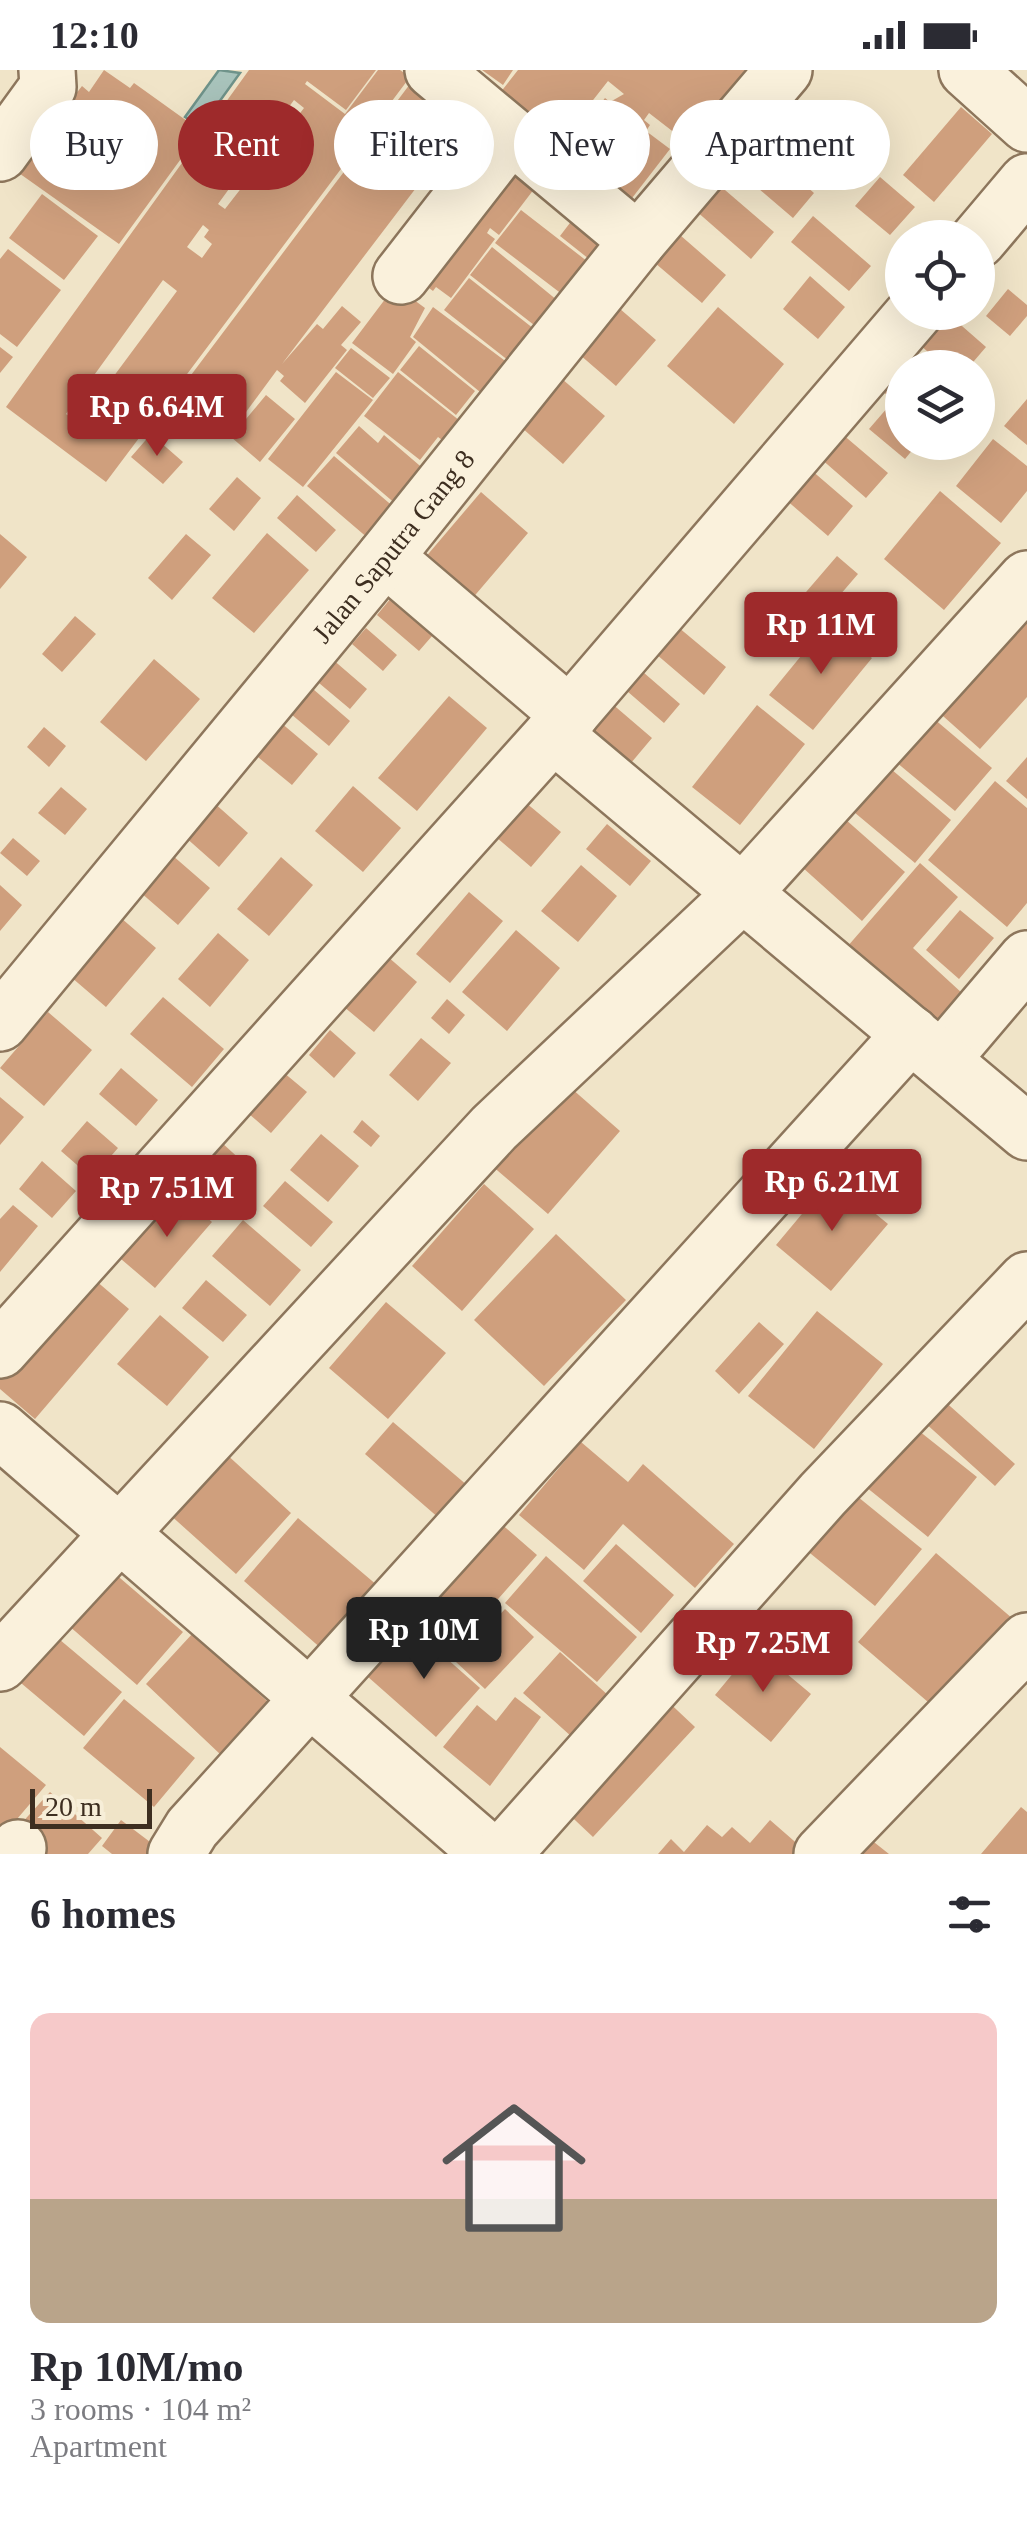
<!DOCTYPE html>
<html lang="en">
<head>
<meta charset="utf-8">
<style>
  :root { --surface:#fff; --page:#f2f2f3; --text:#2b2b33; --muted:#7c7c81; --accent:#9e2a2b }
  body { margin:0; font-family:Georgia,serif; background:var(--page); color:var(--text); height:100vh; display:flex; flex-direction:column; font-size:38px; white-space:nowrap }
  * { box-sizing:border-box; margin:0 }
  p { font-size:32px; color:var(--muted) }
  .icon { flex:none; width:55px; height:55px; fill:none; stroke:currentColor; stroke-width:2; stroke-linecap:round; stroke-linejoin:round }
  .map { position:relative; height:1784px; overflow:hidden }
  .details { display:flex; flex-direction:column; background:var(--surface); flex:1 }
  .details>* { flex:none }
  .top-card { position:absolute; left:30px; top:30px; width:968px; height:90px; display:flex; gap:20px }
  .controls { position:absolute; left:885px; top:150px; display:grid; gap:20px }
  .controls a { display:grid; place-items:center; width:110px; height:110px; border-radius:50%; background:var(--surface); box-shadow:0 10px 40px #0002; font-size:50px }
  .scale { position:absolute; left:30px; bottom:25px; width:122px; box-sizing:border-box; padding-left:10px; border:5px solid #3d2e20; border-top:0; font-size:28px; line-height:35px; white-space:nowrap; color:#3d2e20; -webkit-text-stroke:8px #f7eed8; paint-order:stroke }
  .price { position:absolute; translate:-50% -85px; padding:0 22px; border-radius:10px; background:var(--accent); color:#fff; font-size:32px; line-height:65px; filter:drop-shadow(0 2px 5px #0008) }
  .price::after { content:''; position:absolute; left:50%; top:60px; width:30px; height:22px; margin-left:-15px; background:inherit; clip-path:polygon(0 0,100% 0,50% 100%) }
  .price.on { background:#222; color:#fff }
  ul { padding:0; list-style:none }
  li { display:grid; align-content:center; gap:20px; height:530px; padding:0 30px }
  li span { display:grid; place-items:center; height:310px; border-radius:20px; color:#555 }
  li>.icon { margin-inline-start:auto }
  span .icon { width:180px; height:180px; fill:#fffc; stroke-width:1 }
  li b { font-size:42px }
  h2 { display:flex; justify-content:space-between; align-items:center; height:120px; padding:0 30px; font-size:42px }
  .pill { padding:0 35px; border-radius:45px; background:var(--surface); box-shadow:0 10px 40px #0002; font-size:35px; line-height:90px }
  .pill.on { background:var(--accent); color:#fff }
  .status { display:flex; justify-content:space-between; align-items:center; height:70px; padding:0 50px; background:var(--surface); direction:ltr }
  .status svg { height:28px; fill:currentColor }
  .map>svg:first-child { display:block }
  .water { fill:#a9c4bc; stroke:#6f938a; stroke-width:2.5 }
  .building { fill:#cf9f7d; fill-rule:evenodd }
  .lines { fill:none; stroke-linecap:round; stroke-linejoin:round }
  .minor-casing { stroke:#8d765c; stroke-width:60 }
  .minor { stroke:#faf1dc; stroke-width:55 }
  .labels { text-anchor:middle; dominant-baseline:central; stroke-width:9; stroke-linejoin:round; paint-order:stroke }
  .street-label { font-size:28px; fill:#3d2e20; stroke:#f7eed8 }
</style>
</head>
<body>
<div class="status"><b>12:10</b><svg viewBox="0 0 49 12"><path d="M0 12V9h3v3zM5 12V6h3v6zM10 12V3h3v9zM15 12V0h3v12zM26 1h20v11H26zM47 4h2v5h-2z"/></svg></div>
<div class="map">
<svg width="1027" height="1784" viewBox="0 0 1027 1784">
  <rect width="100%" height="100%" fill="#f0e4c8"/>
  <path class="water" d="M219,0l21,3 -49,68 -3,-2 9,-14 -12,-8z"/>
  <path class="building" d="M104,0l26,18 4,-5 60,43 -10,14 7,5 -72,99 -103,-73 66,-85 7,6z
    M249,0h127l-30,40 -39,-29 -2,3 40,30 33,-44h22l10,7 -304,405 -100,-75zM294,30l10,8 -31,40 -9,-7zM245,97l8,6 -28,36 -7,-5zM203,155l6,5 -5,7 8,7 -10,14 -15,-11zM163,210l14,11 -98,132 -13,-9z
    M482,0h31l-10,15z
    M518,0h227l-56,74 -40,-31 -5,7 6,5 -4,6 24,18 -41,53 -55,-42 7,-10 -10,-8 34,-44 5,4 14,-8 -16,-13 -58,74 -61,-48z
    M416,6l54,41 -188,247 35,-40 6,5 19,-23 19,16 -20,23 6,5 -42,53 -25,-22 4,-5 -7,-6 -48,65 -53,-40z
    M796,28l45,39 -12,13 -45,-38z
    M961,37l31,27 -58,68 -31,-27z
    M760,76l54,47 -21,25 -55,-47z
    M507,78l37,28 -45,59 -9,-7 -3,5 8,6 -44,59 -15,-11 -3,4 -25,-19z
    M880,107l35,30 -25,28 -35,-29z
    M718,114l56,48 -23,27 -56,-49z
    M42,124l56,42 -34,44 -55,-42z
    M521,140l71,55 -25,33 -72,-55z
    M576,145l30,23 -17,21 -29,-23z
    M813,146l58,50 -22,25 -58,-49z
    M680,165l46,40 -24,28 -47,-40z
    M492,177l71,58 -20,27 -73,-57z
    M8,179l53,41 -44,57 -17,-13v-75z
    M810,206l35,31 -27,32 -35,-30z
    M469,208l74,58 -25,32 -74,-58z
    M395,216l30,22 -15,29 6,5 -23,32 -41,-31z
    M1008,219l19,16v11l-17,20 -24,-20z
    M612,232l44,38 -40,46 -44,-38z
    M433,237l83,62 -25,32 -78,-64z
    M718,237l66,57 -50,60 -67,-58z
    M929,242h17l40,35 -18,21h-22l-36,-32z
    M419,276l56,45 -19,24 -56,-45z
    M0,277l13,10 -13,16z
    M351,278l39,30 -17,20 -38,-30z
    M891,294l11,9 -3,32 -25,-21z
    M336,302l37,28 -70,87 -35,-28z
    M398,302l71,56 -16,20 -15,-11 -18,23 -56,-44z
    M554,302l51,44 -42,48 -50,-44z
    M266,325l29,24 -35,43 -29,-25z
    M1027,329v46l-23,-19z
    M888,337l14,12v23h17l-14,17 -36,-30z
    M359,356l19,17 6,-8 49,42 -29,34 -68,-58z
    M841,363l47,40 -22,25 -46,-40z
    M151,364l32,28 -20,22 -32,-27z
    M993,369l34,27v25l-26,32 -45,-37z
    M334,386l68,58 -26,31 -69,-59z
    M810,399l43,37 -25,30 -43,-37z
    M237,407l24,21 -27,33 -25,-22z
    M940,421l61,52 -57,67 -60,-51z
    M481,422l47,41 -63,74 -47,-41z
    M297,425l39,35 -20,22 -39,-34z
    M267,463l42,37 -55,63 -42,-35z
    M0,464l27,23 -27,32z
    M186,464l25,21 -39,45 -24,-22z
    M837,486l21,18 -49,57 -21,-18z
    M1027,516v111l-47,52 -55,-49z
    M396,522l43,36 -20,23 -42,-36z
    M75,546l21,18 -34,38 -20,-18z
    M828,553l44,35 -59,72 -44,-35z
    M678,557l48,40 -22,28 -48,-41z
    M366,558l31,27 -14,16 -31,-27z
    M331,588l36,31 -17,20 -37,-31z
    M154,589l46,40 -54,62 -46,-39z
    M636,596l44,38 -16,19 -44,-38z
    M313,619l37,32 -21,25 -38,-32z
    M449,626l38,32 -70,83 -39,-33z
    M610,632l42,36 -21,25 -42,-36z
    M757,635l48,39 -65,81 -48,-38z
    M933,648l59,50 -37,43 -59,-49z
    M280,652l38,32 -26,31 -39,-32z
    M44,657l22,19 -17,21 -22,-20z
    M1027,687v42l-21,-18z
    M878,688l73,62 -36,43 -73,-61z
    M995,711l32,27v95l-20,24 -79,-67z
    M353,716l48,42 -38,44 -48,-41z
    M61,717l26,22 -22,26 -27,-22z
    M213,732l35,31 -29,34 -35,-31z
    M525,732l36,30 -30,35 -35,-30z
    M845,749l60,53 -43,49 -60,-54z
    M607,754l44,37 -21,25 -44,-37z
    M13,768l27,23 -13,15 -27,-23z
    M172,785l38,33 -32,37 -38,-33z
    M281,787l32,28 -44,51 -32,-27z
    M920,793l38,34 -45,51 50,46 -33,38 -83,-85z
    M581,795l36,31 -39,46 -37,-31z
    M0,815l22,20 -22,26z
    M469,822l34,29 -53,62 -34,-29z
    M960,840l34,28 -35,41 -33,-29z
    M121,848l35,30 -50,59 -35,-30z
    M516,860l44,38 -53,63 -45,-39z
    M218,863l31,27 -39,47 -32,-28z
    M380,880l37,32 -43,50 -37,-31z
    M163,927l61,52 -32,38 -62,-53z
    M447,929l18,16 -16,19 -18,-16z
    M48,942l44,38 -48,56 -44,-38z
    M330,960l26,23 -22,25 -25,-23z
    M421,968l30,25 -33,38 -29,-26z
    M277,997l30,25 -36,41 -29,-25z
    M121,998l37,32 -22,26 -37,-32z
    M563,1011l57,50 -72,83 -57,-49z
    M0,1027l24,20 -24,28z
    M362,1050l18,16 -9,11 -18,-15z
    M87,1051l31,27 -26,30 -31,-27z
    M321,1064l38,32 -31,36 -38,-32z
    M221,1072l22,20 -18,21 -22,-19z
    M42,1091l34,30 -24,27 -33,-29z
    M832,1108l56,46 -57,67 -55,-46z
    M285,1111l48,41 -22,25 -48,-41z
    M484,1114l50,45 -72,82 -50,-45z
    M178,1123l34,29 -57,66 -34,-29z
    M13,1135l25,21 -38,46v-53z
    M243,1150l58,50 -31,36 -58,-50z
    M556,1164l70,66 -82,86 -70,-66z
    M88,1204l41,35 -94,110 -35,-30v-12z
    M206,1210l41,35 -24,27 -41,-34z
    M386,1232l60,51 -58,66 -59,-51z
    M817,1241l66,53 -69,85 -66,-53z
    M160,1245l49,42 -42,49 -50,-42z
    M759,1252l25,22 -45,50 -24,-23z
    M932,1320l83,74 -20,22 -82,-74z
    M393,1352l75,64 -28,33 -75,-65z
    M914,1357l63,50 -49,60 -62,-50z
    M581,1372l47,40 15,-18 91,80 -39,44 -72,-64 -39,46 -65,-55z
    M224,1382l67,61 -55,61 -68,-61z
    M847,1418l75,61 -47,57 -75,-61z
    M298,1448l80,68 -55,64 -79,-69z
    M499,1452l38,33 -76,86 -38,-33z
    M616,1474l58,51 -33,38 -58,-52z
    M936,1483l84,72 -78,89 -84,-72z
    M546,1486l91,81 -40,45 -92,-79z
    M113,1502l70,60 -46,53 -69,-60z
    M505,1539l29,28 -49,52 -29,-27z
    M411,1557l69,61 -44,49 -69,-61z
    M193,1563l76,70 -48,52 -75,-71z
    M53,1564l69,58 -38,44 -69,-58z
    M755,1577l56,47 -40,48 -56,-47z
    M560,1582l59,53 -37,41 -59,-53z
    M661,1625l34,32 -102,110 -34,-32z
    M515,1627l26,20 -51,69 -47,-39 34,-42 19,16z
    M124,1629l71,59 -41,49 -71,-59z
    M0,1677l46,38 -46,54z
    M50,1722l52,46 -14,16h-51l-19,-27z
    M1021,1737l6,5v42h-46z
    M121,1750l37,28 -5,6h-41l-10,-8z
    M770,1750l39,34h-151l13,-15 13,13 23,-27 15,12 10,-10 18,16z
    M865,1765l24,19h-40z"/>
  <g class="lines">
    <g class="minor-casing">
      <g id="minor">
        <path d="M433,0l205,171"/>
        <path d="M967,0l60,54"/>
        <path d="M0,83l48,-66 -1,-17"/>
        <path d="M978,170l49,-58"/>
        <path d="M401,206l109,-140"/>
        <path d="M385,487l185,158"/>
        <path d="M553,664l362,-422"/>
        <path id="s1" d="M0,953l385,-466 253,-316 146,-171"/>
        <path d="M942,989l85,-100"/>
        <path d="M0,1280l553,-616 474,398"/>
        <path d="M0,1360l490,424"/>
        <path d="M0,1593l494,-535 247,-233 286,-316"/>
        <path d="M12,1784l6,-6"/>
        <path d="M176,1784l16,-26 719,-794"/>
        <path d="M503,1784l320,-360 204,-214"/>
        <path d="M822,1784l205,-213"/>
      </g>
    </g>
    <use href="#minor" class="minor"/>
  </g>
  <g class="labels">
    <g class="street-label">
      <text stroke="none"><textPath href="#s1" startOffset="618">Jalan Saputra Gang 8</textPath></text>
    </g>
  </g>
</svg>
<div class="controls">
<a><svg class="icon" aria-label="locate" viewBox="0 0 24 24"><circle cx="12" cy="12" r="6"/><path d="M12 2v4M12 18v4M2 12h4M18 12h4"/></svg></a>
<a><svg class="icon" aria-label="layers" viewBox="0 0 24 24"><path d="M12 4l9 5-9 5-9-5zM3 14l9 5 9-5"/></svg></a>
</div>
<div class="scale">20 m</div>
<b class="price" style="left:157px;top:389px">Rp 6.64M</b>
<b class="price" style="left:821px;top:607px">Rp 11M</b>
<b class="price" style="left:832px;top:1164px">Rp 6.21M</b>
<b class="price" style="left:167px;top:1170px">Rp 7.51M</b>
<b class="price on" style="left:424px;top:1612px">Rp 10M</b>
<b class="price" style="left:763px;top:1625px">Rp 7.25M</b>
<div class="top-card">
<a class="pill">Buy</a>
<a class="pill on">Rent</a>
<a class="pill">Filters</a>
<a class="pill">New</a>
<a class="pill">Apartment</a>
</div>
</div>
<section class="details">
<h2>6 homes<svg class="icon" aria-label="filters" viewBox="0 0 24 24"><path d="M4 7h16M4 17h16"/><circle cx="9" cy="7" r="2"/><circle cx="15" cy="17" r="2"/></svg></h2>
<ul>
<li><span style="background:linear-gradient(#f6c9c9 60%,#b9a48a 0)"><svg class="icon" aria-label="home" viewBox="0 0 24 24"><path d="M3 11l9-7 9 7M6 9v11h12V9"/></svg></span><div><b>Rp 10M/mo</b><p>3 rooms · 104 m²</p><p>Apartment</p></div></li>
</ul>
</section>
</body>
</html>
